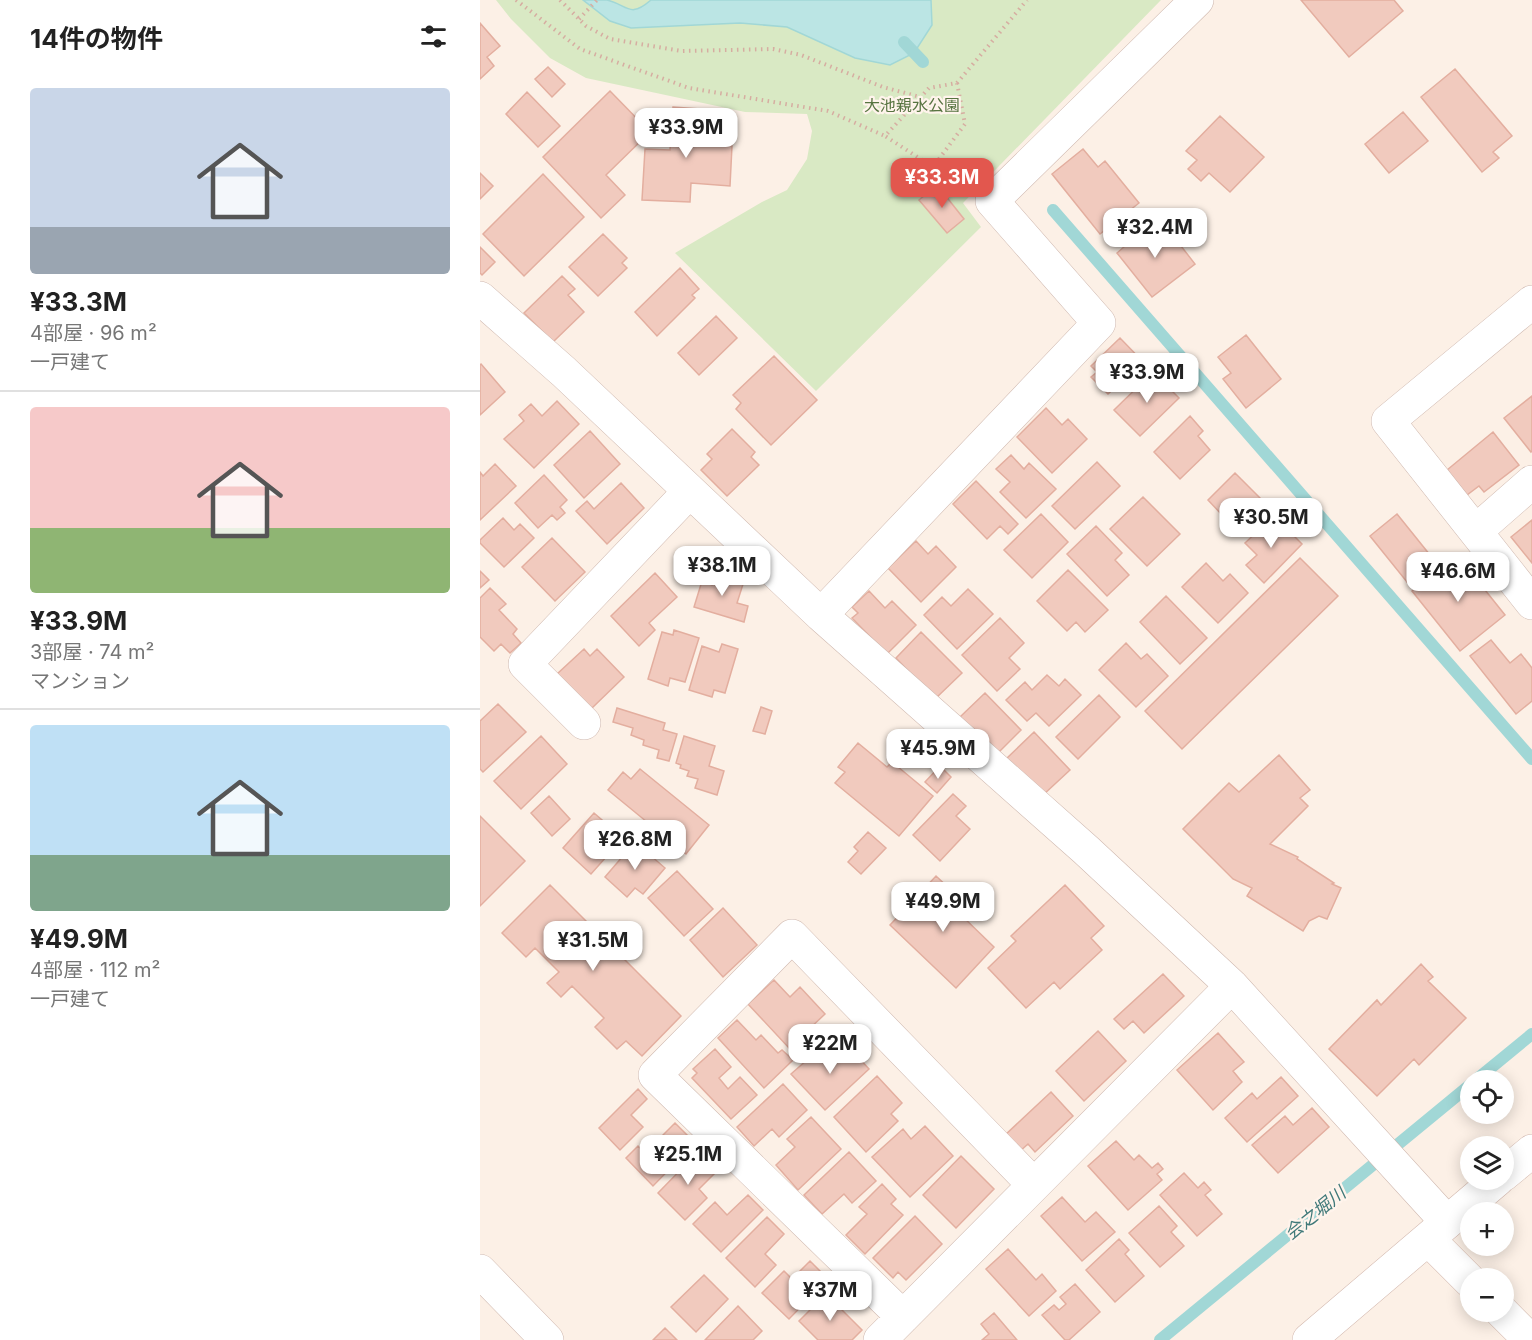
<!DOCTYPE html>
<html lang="ja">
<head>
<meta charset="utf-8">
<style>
  :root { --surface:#fff; --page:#f2f2f2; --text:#222; --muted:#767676; --line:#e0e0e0; --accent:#e2574e }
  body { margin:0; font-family:Inter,"Noto Sans JP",sans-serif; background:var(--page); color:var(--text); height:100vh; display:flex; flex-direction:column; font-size:22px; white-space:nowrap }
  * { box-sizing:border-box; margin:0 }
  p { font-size:20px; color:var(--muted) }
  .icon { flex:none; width:33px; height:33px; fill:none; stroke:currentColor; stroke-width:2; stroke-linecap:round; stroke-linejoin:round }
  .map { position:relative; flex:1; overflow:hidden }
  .panel { display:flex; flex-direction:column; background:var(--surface); width:480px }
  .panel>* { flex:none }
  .controls { position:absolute; left:980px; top:1070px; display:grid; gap:12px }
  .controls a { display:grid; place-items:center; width:54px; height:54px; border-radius:50%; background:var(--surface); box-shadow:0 3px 15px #0003; font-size:30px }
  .price { position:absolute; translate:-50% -51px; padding:0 14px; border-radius:12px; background:#fff; color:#222; font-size:20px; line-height:39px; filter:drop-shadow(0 2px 3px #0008) }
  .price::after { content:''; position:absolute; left:50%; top:36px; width:18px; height:14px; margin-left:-9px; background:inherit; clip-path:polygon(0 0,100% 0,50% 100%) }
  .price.selected { background:var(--accent); color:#fff }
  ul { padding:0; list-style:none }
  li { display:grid; align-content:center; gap:12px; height:318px; padding:0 30px }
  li+li { border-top:2px solid var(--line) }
  li span { display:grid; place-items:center; height:186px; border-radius:6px; color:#555 }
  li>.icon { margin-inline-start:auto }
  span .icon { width:108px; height:108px; fill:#fffc; stroke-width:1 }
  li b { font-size:26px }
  h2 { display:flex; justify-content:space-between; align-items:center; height:72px; padding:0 30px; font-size:26px }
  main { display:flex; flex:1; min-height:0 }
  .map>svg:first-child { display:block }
  .green { fill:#d9e9c4 }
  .water { fill:#bbe5e4; stroke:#a1d7d6; stroke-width:1.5 }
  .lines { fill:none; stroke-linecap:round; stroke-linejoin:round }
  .stream { stroke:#a1d7d6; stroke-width:12 }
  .building { fill:#f1cabe; stroke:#e3ae9f; stroke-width:1.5 }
  .street-casing { stroke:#cfb8af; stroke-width:34 }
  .secondary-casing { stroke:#d2b7ad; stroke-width:34 }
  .path { stroke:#d6ada1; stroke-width:4; stroke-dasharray:1.5 4.5; stroke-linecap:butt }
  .street { stroke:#fff; stroke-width:33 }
  .secondary { stroke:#fff; stroke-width:33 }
  .labels { text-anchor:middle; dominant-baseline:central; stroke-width:4.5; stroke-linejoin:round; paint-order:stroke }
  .park-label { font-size:16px; fill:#587441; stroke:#fff4ec }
  .water-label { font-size:18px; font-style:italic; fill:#407979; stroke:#fff4ec }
</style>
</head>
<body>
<main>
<section class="panel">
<h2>14件の物件<svg class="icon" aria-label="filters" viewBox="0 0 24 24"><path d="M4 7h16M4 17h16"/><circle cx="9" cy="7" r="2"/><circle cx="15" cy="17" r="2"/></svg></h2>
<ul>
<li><span style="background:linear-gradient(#c9d6e8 75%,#9aa5b1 0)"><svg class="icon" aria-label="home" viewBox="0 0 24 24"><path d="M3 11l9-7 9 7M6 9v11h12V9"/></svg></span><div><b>¥33.3M</b><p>4部屋 · 96 m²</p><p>一戸建て</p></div></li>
<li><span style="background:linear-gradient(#f6c9c9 65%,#8fb573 0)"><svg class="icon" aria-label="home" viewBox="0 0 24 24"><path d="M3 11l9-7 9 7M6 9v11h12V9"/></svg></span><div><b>¥33.9M</b><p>3部屋 · 74 m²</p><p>マンション</p></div></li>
<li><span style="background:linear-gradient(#bfe0f5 70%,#7fa58c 0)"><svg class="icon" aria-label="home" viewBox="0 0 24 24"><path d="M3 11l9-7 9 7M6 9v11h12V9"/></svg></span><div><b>¥49.9M</b><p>4部屋 · 112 m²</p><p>一戸建て</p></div></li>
</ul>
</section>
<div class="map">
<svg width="1052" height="1340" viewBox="0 0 1052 1340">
  <rect width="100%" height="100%" fill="#fcf0e6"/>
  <path class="green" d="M16,0h665l-198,203 18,24 -165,164 -141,-138 87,-51 25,-12 20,-31 5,-28 -5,-17 -62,-2 -159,-34 -36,-20 -39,-39z"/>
  <path class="water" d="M103,0c7,0 17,0 24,0 21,5 22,19 44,0h280l1,25 -18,28 -24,12 -35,-7 -68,-31 -47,-4 -109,5 -21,-7z"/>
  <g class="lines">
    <path class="stream" d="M424,42l19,20
      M573,210l479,549
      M996,1080l56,-46
      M680,1340l310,-255"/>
  </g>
  <path class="building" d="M821,0h93l9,11 -54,46z
    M0,23l20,23 -13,11 7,9 -14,13z
    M68,67l17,17 -13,13 -17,-18z
    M975,69l57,67 -19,16 6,6 -17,14 -61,-75z
    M130,91l40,41 -44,43 19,20 -24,23 -58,-61z
    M47,92l33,34 -22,21 -32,-33z
    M193,107l41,3 -2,35 20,1 -2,40 -39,-3 -1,19 -48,-2 3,-51 25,1z
    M923,112l25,29 -39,32 -24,-29z
    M740,116l44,41 -34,35 -21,-19 -8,8 -13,-12 9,-9 -11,-9z
    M603,149l15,18 7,-6 34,42 -39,31 -48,-60z
    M0,173l13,13 -13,13z
    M63,174l41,43 -60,59 -41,-42z
    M457,185l27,34 -17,14 -28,-33z
    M675,222l15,18 4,-3 21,27 -43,33 -35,-44 8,-7 -4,-5 11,-9 4,5z
    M123,234l24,24 -5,5 5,5 -29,28 -29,-29z
    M0,247l15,15 -13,13 -2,-2z
    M200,268l19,21 -7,6 3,3 -38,38 -22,-24z
    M82,276l13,13 -7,6 16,17 -31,30 -29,-29z
    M236,316l21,22 -38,37 -21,-22z
    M766,335l35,44 -35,29 -23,-29 8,-6 -13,-16z
    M640,338l29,30 -21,20 -6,-7 -14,13 -17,-17 6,-5 -6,-6z
    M294,356l43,44 -46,45 -35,-36 5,-6 -8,-8z
    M1,364l24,28 -25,23v-50z
    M673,372l26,26 -39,38 -26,-26z
    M1052,396v55l-1,1 -27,-34z
    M77,401l22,23 -45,44 -30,-29 20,-18 -5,-6 12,-11 11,12z
    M566,408l16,17 6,-6 19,20 -35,34 -35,-36z
    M710,416l13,15 -5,5 12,14 -30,29 -26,-27z
    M252,429l23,23 -4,5 8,8 -32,31 -26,-26 11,-11 -5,-5z
    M110,431l30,33 -36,34 -30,-33z
    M1013,432l26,33 -35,27 -5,-6 -12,9 -20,-25z
    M531,455l13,14 5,-6 27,26 -30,29 -26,-26 10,-10 -14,-13z
    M617,462l23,24 -45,43 -23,-23z
    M15,464l21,22 -36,34v-48l3,4z
    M755,473l32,32 -28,28 -31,-33z
    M64,475l23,25 -7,7 5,6 -8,7 -5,-5 -14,13 -23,-25z
    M496,481l42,43 -10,10 -8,-8 -13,13 -34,-35z
    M141,483l23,25 -37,36 -31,-33 11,-10 7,8z
    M663,497l37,37 -33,32 -37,-37z
    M561,514l27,28 -36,36 -28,-28z
    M917,514l37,46 -27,22 -37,-46z
    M794,516l28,28 -38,39 -18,-18 11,-10 -12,-12z
    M23,518l11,12 6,-6 14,14 -30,29 -24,-24v-3z
    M1052,520v43l-21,-26z
    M616,526l26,27 -7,7 14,15 -22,21 -40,-42z
    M72,538l33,34 -30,29 -33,-34z
    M436,541l12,13 8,-8 20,21 -35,35 -33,-34z
    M977,555l48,60 -45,36 -48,-60z
    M820,558l38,38 -156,153 -37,-38z
    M726,563l17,18 7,-7 18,19 -30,30 -36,-36z
    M588,570l40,40 -23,22 -9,-10 -9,9 -30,-30z
    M0,571l9,9 -9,8z
    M236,572l28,9 -7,22 11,3 -4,16 -50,-15 8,-26 10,4z
    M175,573l22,24 -28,26 6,7 -16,16 -28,-30z
    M10,588l16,16 -7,6 18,19 -4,5 8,9 -11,10 -9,-9 -7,7 -14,-14v-39z
    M488,589l25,25 -36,35 -33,-34 18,-18 9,9z
    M389,591l16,17 7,-7 24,24 -29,29 -35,-36 6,-5 -6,-6z
    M686,596l41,42 -27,26 -40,-42z
    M520,618l24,25 -15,15 11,11 -23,22 -35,-36z
    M194,630l25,8 -14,44 -15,-4 -2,8 -20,-7 14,-47 11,3z
    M441,632l41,41 -27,26 -39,-41z
    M1011,640l19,23 11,-9 11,14v33l-16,13 -46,-58z
    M646,643l15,16 6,-5 21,22 -32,31 -37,-37z
    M242,644l16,5 -13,44 -11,-3 -2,7 -23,-7 13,-44 17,6z
    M104,649l6,7 7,-7 27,28 -33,32 -34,-35z
    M567,675l12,11 6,-7 16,16 -32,31 -13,-13 -9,8 -21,-21 19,-18 7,8z
    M505,693l36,37 -24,24 -37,-37z
    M619,695l21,22 -42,42 -22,-22z
    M18,704l28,28 -43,40 -3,-3v-48z
    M281,707l11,4 -7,23 -12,-3z
    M137,708l48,15 -2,7 14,4 -8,27 -12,-3 2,-8 -16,-5 1,-5 -13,-5 2,-7 -20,-6z
    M554,732l36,38 -28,26 -36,-37z
    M61,736l26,28 -46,45 -27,-28z
    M204,736l31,10 -6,20 15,5 -7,24 -22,-7 3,-9 -11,-3 2,-5 -9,-3 1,-3 -5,-2z
    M378,743l29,24 5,-5 41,34 -34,40 -64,-53 10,-11 -7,-5z
    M799,755l31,35 -10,8 8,8 -38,38 28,13 -1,2 37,24 -2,1 9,4 -14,31 -8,-3 -10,5 -6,10 -56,-35 5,-8 -19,-9 -50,-50 46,-46 10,9z
    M460,766l11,11 -14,16 -12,-11z
    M160,769l69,56 -23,29 -78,-64 15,-18 8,7z
    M473,794l13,12 -10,10 14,13 -30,32 -27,-26z
    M69,796l21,23 -18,17 -21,-23z
    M114,813l29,25 -32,36 -28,-26z
    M0,816l45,45 -45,45z
    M388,832l18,16 -25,26 -13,-12 10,-11 -4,-4z
    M155,842l30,26 -22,26 -8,-6 -8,9 -22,-20z
    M197,871l36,38 -29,27 -36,-38z
    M456,876l30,28 -8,8 36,35 -38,41 -66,-63z
    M70,885l131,131 -39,40 -16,-15 -9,8 -22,-22 9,-9 -32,-32 -11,11 -14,-14 12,-11 -24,-24 -9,9 -24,-24z
    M585,885l39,41 -13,12 11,12 -42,39 -6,-7 -28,26 -38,-40 28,-27 -5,-5z
    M243,908l34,37 -34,32 -33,-37z
    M941,964l12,13 -5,4 38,37 -47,47 -5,-6 -37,37 -48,-47 48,-49 4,5z
    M683,974l21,22 -40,37 -11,-12 -9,8 -10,-10z
    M294,980l16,17 10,-10 25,27 -36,34 -41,-44z
    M257,1020l19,20 5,-5 17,18 4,-3 11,10 -29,28 -46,-50z
    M618,1031l28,30 -42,40 -28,-30z
    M738,1033l26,29 -11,9 9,11 -29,28 -36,-40z
    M365,1043l24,26 -44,41 -34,-36 25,-22 9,9z
    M235,1049l16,18 -12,11 9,11 12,-12 17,18 -26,24 -39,-41 5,-5 -4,-4z
    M397,1076l25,27 -11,11 7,7 -32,31 -32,-35z
    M801,1077l17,19 -51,46 -22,-24 27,-25 5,6z
    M303,1084l24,26 -28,27 -7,-8 -18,17 -17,-19z
    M158,1089l9,10 -16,16 12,12 -23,23 -21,-22z
    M571,1092l22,24 -38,36 -7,-8 -9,8 -15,-16z
    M832,1108l17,19 -51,46 -26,-28 33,-29 8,9z
    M331,1117l30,32 -43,41 -22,-25 19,-18 -8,-8z
    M195,1123l20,20 -42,43 -27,-28 12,-12 7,7z
    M445,1126l28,30 -43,41 -38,-40 31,-28 8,10z
    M636,1141l18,19 5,-5 13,13 6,-5 5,6 -6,5 5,6 -34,30 -40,-44z
    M218,1152l19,19 -18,18 8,9 -22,22 -27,-27z
    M369,1152l27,29 -24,22 -8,-9 -22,20 -18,-19z
    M481,1156l33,33 -38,39 -33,-33z
    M704,1173l14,15 6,-6 7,8 -6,5 17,19 -25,22 -37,-41z
    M402,1184l14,15 -5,5 12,11 -38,39 -19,-19 21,-21 -8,-7z
    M268,1195l15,15 -42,42 -28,-28 22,-22 12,13z
    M582,1197l23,25 11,-10 19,20 -33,29 -41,-45z
    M679,1206l18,20 -6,6 13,14 -24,21 -31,-34z
    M435,1216l27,28 -36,36 -8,-8 -5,6 -20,-20z
    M287,1217l17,17 -19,20 11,11 -21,22 -29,-29z
    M639,1239l10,11 -4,4 19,22 -29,26 -29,-32z
    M528,1249l28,31 6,-6 14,17 -27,25 -43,-47z
    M330,1261l18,18 -39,40 -27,-26 22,-22 8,8z
    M224,1275l24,24 -32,33 -25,-25z
    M595,1284l25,28 -31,28h-4l-23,-25 12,-10 5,5 7,-6 -6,-7z
    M346,1294l36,36 -10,10h-34l-19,-19z
    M258,1306l24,25 -9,9h-48z
    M514,1313l23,27h-35l7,-6 -8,-10z
    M185,1328l12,12h-24z"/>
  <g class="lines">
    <g class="street-casing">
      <path id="street" d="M0,298l84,74 257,243 265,235 146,136 215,236
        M1052,302l-144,119 144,182
        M996,531l56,-49
        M341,615l278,-292 -107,-122 205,-201
        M104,723l-59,-59 164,-172
        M0,1271l67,69
        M423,1317l-248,-242 137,-139 242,249
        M400,1340l352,-354"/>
    </g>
    <g class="secondary-casing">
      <path id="secondary" d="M1023,1175l29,-24
        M948,1239l42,42
        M1021,1311l29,29
        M829,1340l189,-161"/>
    </g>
    <path class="path" d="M36,0l64,49 109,39 139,23 57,25
      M80,0l26,26 24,13 72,12 91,-2 28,6 82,32 37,10
      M99,19l18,-19
      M477,83l8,41 -32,43 -48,-31 44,-48 28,-5 70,-83
      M453,167l28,16"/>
    <use href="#street" class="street"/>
    <use href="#secondary" class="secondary"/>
  </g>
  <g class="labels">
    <g class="park-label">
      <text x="432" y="105">大池親水公園</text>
    </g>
    <g class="water-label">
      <text transform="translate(835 1213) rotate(-39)">会之堀川</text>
    </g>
  </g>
</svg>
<div class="controls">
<a><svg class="icon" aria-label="locate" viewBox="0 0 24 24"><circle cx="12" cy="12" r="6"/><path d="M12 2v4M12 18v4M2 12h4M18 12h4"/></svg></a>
<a><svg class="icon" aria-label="layers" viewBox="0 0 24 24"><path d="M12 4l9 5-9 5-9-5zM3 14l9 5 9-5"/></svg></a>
<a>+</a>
<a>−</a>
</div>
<b class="price" style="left:206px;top:159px">¥33.9M</b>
<b class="price selected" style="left:462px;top:209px">¥33.3M</b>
<b class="price" style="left:675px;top:259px">¥32.4M</b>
<b class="price" style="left:667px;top:404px">¥33.9M</b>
<b class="price" style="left:791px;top:549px">¥30.5M</b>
<b class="price" style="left:242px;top:597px">¥38.1M</b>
<b class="price" style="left:978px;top:603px">¥46.6M</b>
<b class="price" style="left:458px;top:780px">¥45.9M</b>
<b class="price" style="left:155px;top:871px">¥26.8M</b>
<b class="price" style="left:463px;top:933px">¥49.9M</b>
<b class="price" style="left:113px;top:972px">¥31.5M</b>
<b class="price" style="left:350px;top:1075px">¥22M</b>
<b class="price" style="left:208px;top:1186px">¥25.1M</b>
<b class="price" style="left:350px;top:1322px">¥37M</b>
</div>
</main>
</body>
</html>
